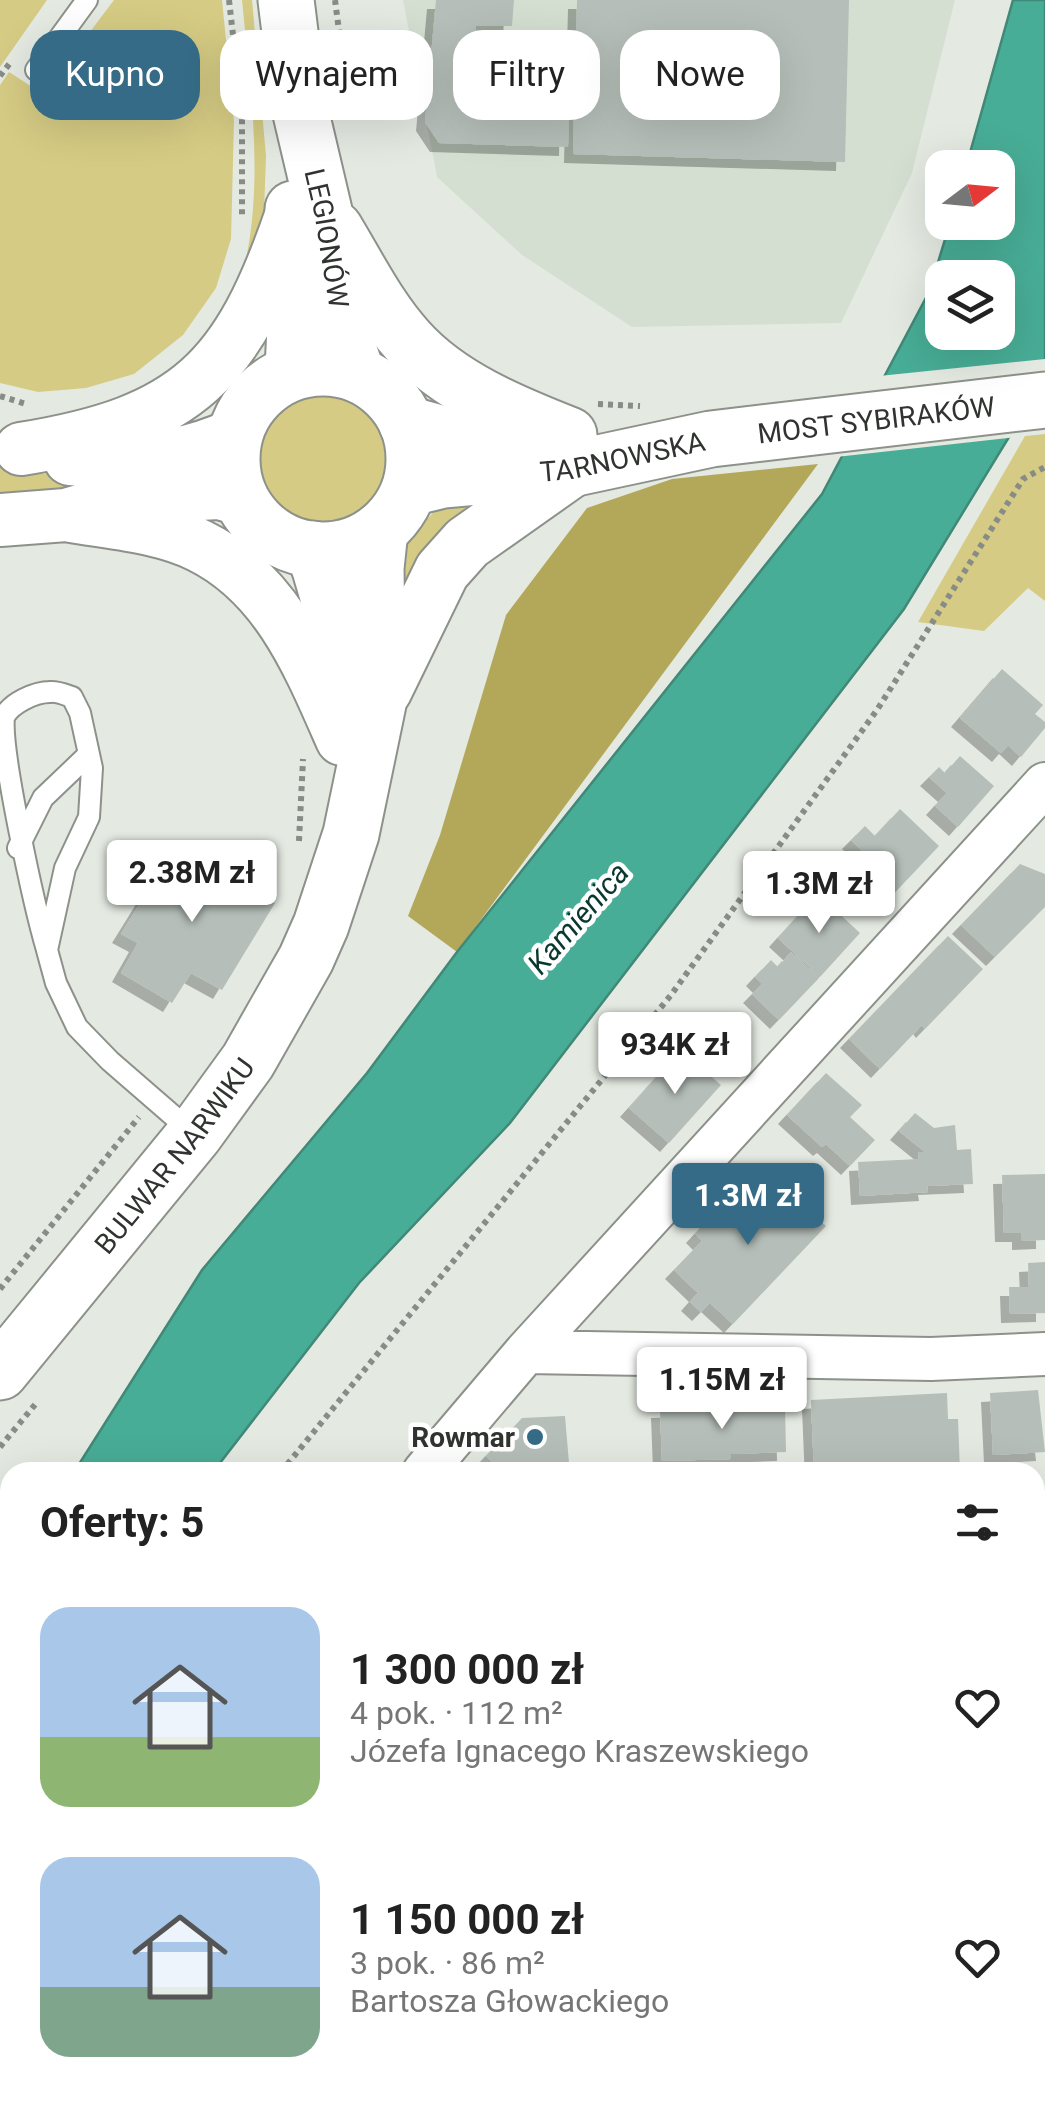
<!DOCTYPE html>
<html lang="pl">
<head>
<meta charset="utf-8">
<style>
  :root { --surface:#fff; --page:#f2f2f2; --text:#222; --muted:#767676; --accent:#356b86 }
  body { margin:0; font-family:Roboto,sans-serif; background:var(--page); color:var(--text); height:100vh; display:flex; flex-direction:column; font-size:38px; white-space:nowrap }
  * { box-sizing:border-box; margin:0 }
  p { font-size:32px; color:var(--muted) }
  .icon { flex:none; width:55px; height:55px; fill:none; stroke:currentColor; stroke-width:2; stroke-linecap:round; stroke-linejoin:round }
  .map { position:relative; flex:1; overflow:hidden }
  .sheet { position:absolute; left:0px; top:1462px; width:1045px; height:642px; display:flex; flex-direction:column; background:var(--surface); border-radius:30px 30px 0 0; box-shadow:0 10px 40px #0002 }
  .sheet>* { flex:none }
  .guide { position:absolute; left:30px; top:30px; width:985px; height:90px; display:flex; gap:20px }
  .needle { width:65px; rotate:74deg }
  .fabs { position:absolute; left:925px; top:150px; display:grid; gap:20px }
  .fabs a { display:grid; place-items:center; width:90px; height:90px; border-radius:20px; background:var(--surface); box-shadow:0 10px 40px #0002; font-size:50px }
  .price { position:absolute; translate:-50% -85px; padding:0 22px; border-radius:10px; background:#fff; color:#222; font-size:32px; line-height:65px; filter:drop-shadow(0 2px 5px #0008) }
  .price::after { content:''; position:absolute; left:50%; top:60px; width:30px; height:22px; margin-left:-15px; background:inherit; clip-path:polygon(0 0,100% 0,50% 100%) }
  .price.on { background:var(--accent); color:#fff }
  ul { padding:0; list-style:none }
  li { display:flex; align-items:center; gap:30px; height:250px; padding:0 40px }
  li span { display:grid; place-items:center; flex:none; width:280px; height:200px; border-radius:30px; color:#555 }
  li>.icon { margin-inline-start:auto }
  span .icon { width:120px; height:120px; fill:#fffc; stroke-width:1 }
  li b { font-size:42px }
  h2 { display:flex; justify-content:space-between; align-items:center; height:120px; padding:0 40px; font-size:42px }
  .tag { padding:0 35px; border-radius:30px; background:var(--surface); box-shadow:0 10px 40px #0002; font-size:35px; line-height:90px }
  .tag.on { background:var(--accent); color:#fff }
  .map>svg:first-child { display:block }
  .built { fill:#d4dfd1 }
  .green { fill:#d5cb84 }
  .forest { fill:#b3a85a }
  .water { fill:#48ad96; stroke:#418877; stroke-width:2.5; fill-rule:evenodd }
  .pier { fill:#e4eae2 }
  .building { fill:#b5beb8; filter:url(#shadow) }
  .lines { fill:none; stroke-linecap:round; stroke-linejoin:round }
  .service-casing { stroke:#8c928a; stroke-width:24 }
  .minor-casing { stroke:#8c928a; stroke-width:46 }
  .tertiary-casing { stroke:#8c928a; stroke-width:56 }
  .secondary-casing { stroke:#8c928a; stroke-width:59 }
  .path { stroke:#878c86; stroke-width:6; stroke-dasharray:5 5; stroke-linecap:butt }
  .service { stroke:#fff; stroke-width:20 }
  .minor { stroke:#fff; stroke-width:42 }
  .tertiary { stroke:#fff; stroke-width:52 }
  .secondary { stroke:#fff; stroke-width:55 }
  .poi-dot { fill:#356b86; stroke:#fff; stroke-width:4 }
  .labels { text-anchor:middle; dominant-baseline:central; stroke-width:9; stroke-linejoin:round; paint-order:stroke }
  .street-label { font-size:28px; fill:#303330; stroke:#fff }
  .poi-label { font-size:28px; font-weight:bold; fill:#303330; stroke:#fff; text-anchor:end }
  .water-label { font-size:30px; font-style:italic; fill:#09382e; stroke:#fff }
</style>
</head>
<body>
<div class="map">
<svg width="1045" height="2103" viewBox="0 0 1045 2103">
  <defs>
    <filter id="shadow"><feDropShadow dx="-9" dy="9" stdDeviation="0" flood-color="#0004"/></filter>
  </defs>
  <rect width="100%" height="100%" fill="#e4eae2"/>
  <path class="built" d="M403,0h552l-43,173 -71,150 -209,4 -110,-72 -85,-78z"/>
  <path class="green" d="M0,0h47l-47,67z
    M114,0h108l12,121 -3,118 -15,49 -33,47 -49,39 -48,14 -48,4 -38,-9v-298l9,-13 34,22z
    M242,0h10l14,156 -2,56 -24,72c26,-91 11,-191 2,-284z
    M243 459a79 79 0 1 1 158 0a79 79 0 1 1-158 0Z
    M1045,434v167l-17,-13 -44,43 -66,-9 107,-186z
    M0,466l18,5 122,13 -140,13z
    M465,491l1,36 -41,49 -38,21 7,-42 47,-51z"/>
  <path class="forest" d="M818,464l-361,488 -49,-36 32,-81 66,-220 81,-107 85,-29z"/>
  <path class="water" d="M1013,0h32v378l-141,231 -394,514 -151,160 -146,189h-139l128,-202 165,-197 90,-121 365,-458 107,-202 21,-69 48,-1v-54l-32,-1zM942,278h56v54h-56z
    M10,1555v186l-10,14v-187z"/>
  <path class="pier" d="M1045,359v29l-28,49 -181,20 43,-81z"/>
  <path class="building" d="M436,0h78l-2,26h-36l-9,54 17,16 85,2 -1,49 -129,-4 -14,-21z
    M577,0h272l-4,162 -272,-8z
    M1002,669l41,36 -8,9 10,8v6l-24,29 -13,-12 -7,8 -41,-35z
    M960,756l34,30 -36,41 -23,-21 12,-13 -18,-16 10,-10 6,6z
    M900,809l39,37 -54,57 -39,-37 16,-16 -11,-10 14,-14 10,10z
    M178,842l97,61 -53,87 -31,-17 -19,30 -51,-30 17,-30 -17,-9z
    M1020,864l25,10v33l-50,50 -34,-32z
    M818,894l42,39 -40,44 -42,-39z
    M948,936l35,33 -58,60 -3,-4 -42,44 -31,-30z
    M791,952l28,26 -40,42 -27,-26 10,-10 -7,-7 16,-17 7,7z
    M681,1050l40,35 -52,58 -40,-35z
    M826,1073l36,32 -12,12 25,23 -25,26 -24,-22 -4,3 -35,-32z
    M915,1113l19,15 21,-3 2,25 14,-1 2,35 -46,2 1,6 -68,4 -2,-34 61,-3 -1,-7h7l-26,-21z
    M768,1172l58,54 -93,98 -23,-21 -9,9 -11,-10 8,-9 -24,-23 28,-29 -7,-7 37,-40 8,8z
    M1045,1174v66l-24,1v-8h-17l-2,-58z
    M1045,1262v51l-35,1 -1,-27h20l-1,-24z
    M1038,1390l7,62 -52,3 -3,-62z
    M947,1393l1,26h10l2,53h-146l-3,-72z
    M785,1405l1,47 -55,2v5l-69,2 -2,-52z
    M565,1416l4,47 -15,1 -8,8h-42l-18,-16 36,-38z
    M1035,1583l7,1 -2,56 -5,-1z
    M1035,1733h8l-1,44h-7z
    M1035,1883h10v53l-10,-1z
    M10,1967v54l-10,-9v-34z
    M1035,2036l10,1 -2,45 -8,-1z
    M0,2086l17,15 5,-6h8l9,8h-39z
    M81,2095h43l-1,8h-43z"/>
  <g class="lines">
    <g class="service-casing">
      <path id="service" d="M36,70l51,-70
        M18,848l25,-50 45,-43
        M47,950c-12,-41 -47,-198 -43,-233 7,-14 31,-25 46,-25 7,-1 16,3 22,5l8,16 12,55 -3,49 -24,51 -18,82 9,33 21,44 33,34 83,72"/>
    </g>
    <g class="minor-casing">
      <path id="minor" d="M526,1352l405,7 114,-5
        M424,1472l102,-120 519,-568
        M1035,1671h10
        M0,1927l10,-12
        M640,2095l80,8
        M199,2103l1,-8"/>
    </g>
    <g class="tertiary-casing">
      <path id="tertiary" d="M21,449c167,-27 217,-77 271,-236
        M70,459c57,5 112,0 164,-24
        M66,515c43,8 94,11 134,31 77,38 109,118 142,193
        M0,520l66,-5 49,-14 43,-5 61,-3 22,6"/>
    </g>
    <g class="secondary-casing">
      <g id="secondary">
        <path id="s1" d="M286,0l13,105 25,106 20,125 13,38"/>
        <path d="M335,229c23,38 43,79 73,112 41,46 105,72 161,94"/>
        <circle cx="323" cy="459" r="91"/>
        <path d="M293,370l3,-64 -3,-97"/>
        <path d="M407,424l36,10 110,2"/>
        <path id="s2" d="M410,488l33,-8 128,-11 140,-30 334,-39"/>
        <path d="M313,549c22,58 29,116 29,178"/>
        <path d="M384,690l58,-119 25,-28 102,-72"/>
        <path id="s3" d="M0,1372l195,-238 53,-73 58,-102 15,-34 30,-91 27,-130 -2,-136 4,-38"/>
      </g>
    </g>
    <path class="path" d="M229,0l13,114v104
      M335,0l14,108
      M0,76l10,-13
      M0,396l26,8
      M598,404l42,2
      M299,841l4,-82
      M0,1289l139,-172
      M0,1447l38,-46
      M281,1472l390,-477 206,-285 146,-231 22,-12
      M0,1811l10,-12"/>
    <use href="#service" class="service"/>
    <use href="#minor" class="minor"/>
    <use href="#tertiary" class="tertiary"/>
    <use href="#secondary" class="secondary"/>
  </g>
  <circle class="poi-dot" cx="535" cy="1437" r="10"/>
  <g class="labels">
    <g class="street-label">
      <text stroke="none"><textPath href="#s1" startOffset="242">LEGIONÓW</textPath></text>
      <text stroke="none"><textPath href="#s2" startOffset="472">MOST SYBIRAKÓW</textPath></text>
      <text stroke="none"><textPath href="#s2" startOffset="215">TARNOWSKA</textPath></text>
      <text stroke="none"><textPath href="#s3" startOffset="278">BULWAR NARWIKU</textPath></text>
    </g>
    <g class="poi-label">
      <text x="515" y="1437">Rowmar</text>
    </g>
    <g class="water-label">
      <text transform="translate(578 918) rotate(-49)">Kamienica</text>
    </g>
  </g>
</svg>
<div class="fabs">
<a><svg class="needle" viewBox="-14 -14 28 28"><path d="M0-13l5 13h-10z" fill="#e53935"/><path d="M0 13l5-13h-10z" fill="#767676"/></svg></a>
<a><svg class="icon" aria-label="layers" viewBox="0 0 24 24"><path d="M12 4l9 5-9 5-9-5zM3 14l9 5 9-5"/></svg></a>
</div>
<b class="price" style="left:192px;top:925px">2.38M zł</b>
<b class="price" style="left:819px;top:936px">1.3M zł</b>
<b class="price" style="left:675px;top:1097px">934K zł</b>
<b class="price on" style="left:748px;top:1248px">1.3M zł</b>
<b class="price" style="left:722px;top:1432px">1.15M zł</b>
<div class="guide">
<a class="tag on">Kupno</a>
<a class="tag">Wynajem</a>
<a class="tag">Filtry</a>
<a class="tag">Nowe</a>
</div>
<section class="sheet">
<h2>Oferty: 5<svg class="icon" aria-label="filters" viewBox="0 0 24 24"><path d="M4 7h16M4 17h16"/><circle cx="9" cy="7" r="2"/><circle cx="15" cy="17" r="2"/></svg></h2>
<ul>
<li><span style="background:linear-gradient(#a9c7e8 65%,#8fb573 0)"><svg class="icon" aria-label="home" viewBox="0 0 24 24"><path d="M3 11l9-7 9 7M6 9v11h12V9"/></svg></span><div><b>1 300 000 zł</b><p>4 pok. · 112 m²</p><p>Józefa Ignacego Kraszewskiego</p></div><svg class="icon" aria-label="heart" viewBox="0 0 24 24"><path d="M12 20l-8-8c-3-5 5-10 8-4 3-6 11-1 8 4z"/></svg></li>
<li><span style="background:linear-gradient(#a9c7e8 65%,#7fa58c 0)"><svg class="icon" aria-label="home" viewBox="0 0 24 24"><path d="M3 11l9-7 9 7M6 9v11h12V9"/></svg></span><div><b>1 150 000 zł</b><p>3 pok. · 86 m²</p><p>Bartosza Głowackiego</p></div><svg class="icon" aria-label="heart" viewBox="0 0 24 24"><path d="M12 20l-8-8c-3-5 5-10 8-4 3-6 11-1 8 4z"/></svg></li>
</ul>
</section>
</div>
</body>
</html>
